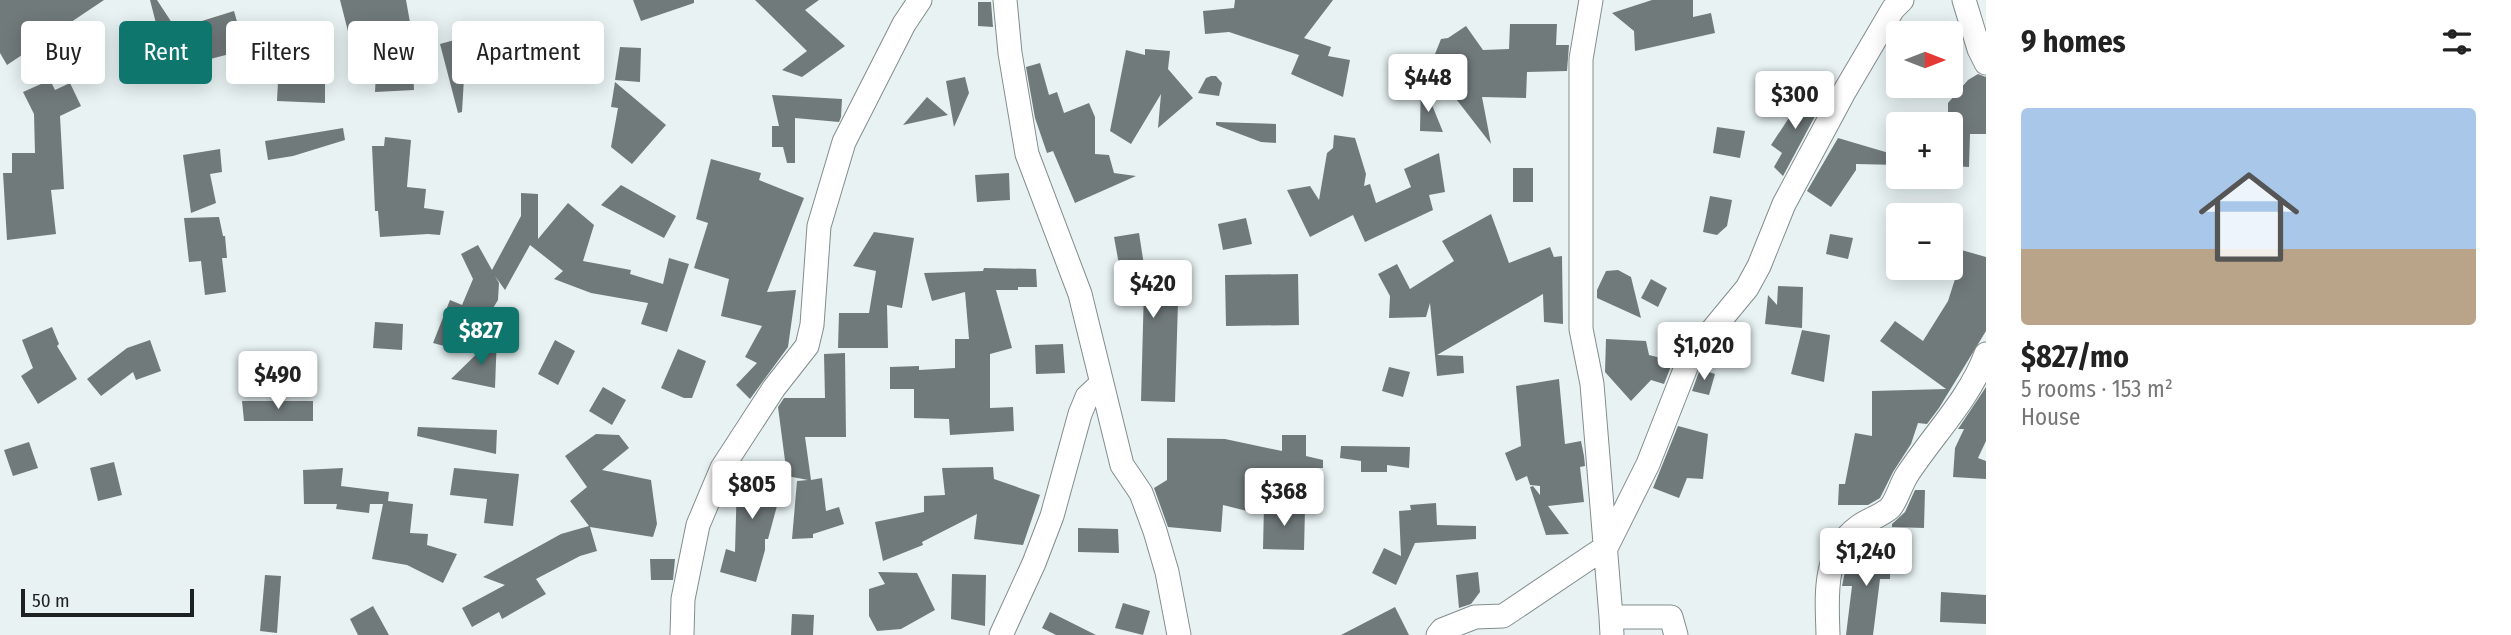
<!DOCTYPE html>
<html lang="en">
<head>
<meta charset="utf-8">
<style>
  :root { --surface:#fff; --page:#f2f2f2; --text:#222; --muted:#767676; --line:#e0e0e0; --accent:#0f766e }
  body { margin:0; font-family:"Fira Sans Condensed",sans-serif; background:var(--page); color:var(--text); height:100vh; display:flex; flex-direction:column; font-size:26px; white-space:nowrap }
  * { box-sizing:border-box; margin:0 }
  p { font-size:23px; color:var(--muted) }
  .icon { flex:none; width:38px; height:38px; fill:none; stroke:currentColor; stroke-width:2; stroke-linecap:round; stroke-linejoin:round }
  .map { position:relative; flex:1; overflow:hidden }
  .details { display:flex; flex-direction:column; background:var(--surface); width:525px }
  .details>* { flex:none }
  .guide { position:absolute; left:21px; top:21px; width:665px; height:63px; display:flex; gap:14px }
  .needle { width:46px; rotate:90deg }
  .tools { position:absolute; left:1886px; top:21px; display:grid; gap:14px }
  .tools a { display:grid; place-items:center; width:77px; height:77px; border-radius:7px; background:var(--surface); box-shadow:0 4px 18px #0003; font-size:35px }
  .scale { position:absolute; left:21px; bottom:18px; width:173px; box-sizing:border-box; padding-left:7px; border:4px solid #1d2121; border-top:0; font-size:19px; line-height:24px; white-space:nowrap; color:#1d2121; -webkit-text-stroke:5px #e8f2f3; paint-order:stroke }
  .price { position:absolute; translate:-50% -60px; padding:0 16px; border-radius:7px; background:#fff; color:#222; font-size:23px; line-height:46px; filter:drop-shadow(0 2px 4px #0008) }
  .price::after { content:''; position:absolute; left:50%; top:42px; width:21px; height:16px; margin-left:-10px; background:inherit; clip-path:polygon(0 0,100% 0,50% 100%) }
  .price.on { background:var(--accent); color:#fff }
  ul { padding:0; list-style:none }
  li { display:grid; align-content:center; gap:14px; height:371px; padding:0 35px }
  li+li { border-top:2px solid var(--line) }
  li span { display:grid; place-items:center; height:217px; border-radius:7px; color:#555 }
  li>.icon { margin-inline-start:auto }
  span .icon { width:126px; height:126px; fill:#fffc; stroke-width:1 }
  li b { font-size:30px }
  h2 { display:flex; justify-content:space-between; align-items:center; height:84px; padding:0 35px; font-size:30px }
  .chip { padding:0 24px; border-radius:7px; background:var(--surface); box-shadow:0 4px 18px #0003; font-size:24px; line-height:63px }
  .chip.on { background:var(--accent); color:#fff }
  main { display:flex; flex:1; min-height:0 }
  .map>svg:first-child { display:block }
  .building { fill:#717a7b }
  .lines { fill:none; stroke-linecap:round; stroke-linejoin:round }
  .minor-casing { stroke:#838c8d; stroke-width:25 }
  .minor { stroke:#fff; stroke-width:23 }
</style>
</head>
<body>
<main>
<div class="map">
<svg width="1986" height="635" viewBox="0 0 1986 635">
  <rect width="100%" height="100%" fill="#e8f2f3"/>
  <path class="building" d="M0,0h104l-97,65 -7,-12z
    M150,0h7l19,29 58,-18 11,39 -77,20z
    M340,0h66l5,28 -59,19z
    M633,0h61v3l-53,18z
    M755,0h64l-14,10 40,36 -43,31 -20,-7 25,-19z
    M1235,0h98l-29,38 27,9 -3,9 22,4 -7,37 -52,-23 8,-19 -70,-23 -24,2 -2,-23 31,-3z
    M1652,0h41v17l18,-4 4,20 -80,18 -1,-20 -22,-18z
    M978,2h13l2,25 -15,-1z
    M1510,24h47l-1,21h13l-2,26 -40,1 -1,26 -44,-1 9,47 -69,-89 13,-1 6,-15 7,-1 18,-12 17,24 26,-1z
    M458,39l7,22 -3,51 -4,1 -18,-69z
    M620,47l21,1 -1,34 -25,-2z
    M1145,49l25,2 -2,18 25,29 -35,30 3,-34 -30,50 -21,-13 16,-81 19,5z
    M1040,63l9,32 8,-3 7,21 25,-10 6,14v37l14,1 5,18 22,3 -61,27 -22,-52 -6,2 -12,-35 -9,-51z
    M413,70l1,20 -39,2 1,-21z
    M1978,74l8,3v57h-16l-1,33 -18,-1v-42h-3v-21l20,-23z
    M1211,76h5l6,7 -3,13 -21,-3 8,-15z
    M965,77l4,16 -15,34 -8,-46z
    M1421,78l22,54 -23,-1z
    M50,80l5,10 15,-7 11,23 -21,10 4,73 -13,1 5,44 -49,6 -4,-67h9v-20h23l-1,-39 -11,-22z
    M278,82l47,1v20l-48,-2z
    M615,82l51,43 -34,39 -21,-17 7,-39 -7,-1z
    M1806,92l16,11 -39,73 -9,-9 8,-14 -11,-8z
    M772,95l70,4 -1,18 -2,5 -44,-4v45h-8l-4,-16h-11v-21h7z
    M927,97l21,18 -45,10z
    M1216,122l60,2v19l-15,-1 -45,-17z
    M1717,127l28,4 -5,27 -27,-5z
    M343,128l2,12 -52,16 -25,4 -3,-19z
    M1334,135l21,3 11,36 -2,12 6,-2 6,19 35,-16 -7,-18 35,-16 6,39 -16,3 4,15 -68,32 -12,-27 -43,22 -23,-47 23,-4 9,14 8,-47 6,-5z
    M385,137l26,3 -4,47 19,2 -2,19 20,3 -4,24 -12,-1 -48,3 -2,-26h-3l-3,-65h12z
    M1838,138l61,18v9l-43,-1v6l-25,37 -24,-16z
    M220,149l2,23 -12,2 6,29 -25,10 -8,-58z
    M711,159l50,14 -2,7 45,18 -37,94 29,-2 -8,57 -38,52 -14,-14 21,-22 -12,-6 17,-31 -41,-10 8,-37 -35,-11 14,-45 -12,-4z
    M1513,168h20v34h-20z
    M1009,173l1,27 -33,2 -2,-27z
    M621,185l55,31 -12,22 -63,-33z
    M521,193l17,1v45l30,-36 26,22 -11,36 48,9 -1,4 33,10 6,-26 20,6 -22,68 -26,-8 7,-21 -57,-10 -37,-14 9,-8 -33,-26 -25,45 -10,-14 4,7 -1,17 -32,52 -33,-9 17,-43 12,5 11,-26 -12,-25 17,-9 14,25 29,-54z
    M1710,196l22,4 -5,26 -10,9 -14,-3z
    M1491,214l18,49 41,-16 4,10 8,-1 1,68 -19,-2 -1,-28 -106,61 26,1 1,17 -27,3 -7,-73 -4,14 -37,1 1,-22 -12,-22 19,-10 13,25 44,-28 -12,-20z
    M219,217l4,19h2l2,22h-5l4,34 -21,3 -4,-34 -12,1 -5,-44z
    M1246,218l6,26 -29,6 -5,-26z
    M874,232l40,6 -12,70 -15,-3 1,43h-50l1,-35h30l7,-42 -23,-5z
    M1139,233l7,45 36,-1v25h-4l-3,100 -34,-1 3,-113 -20,4 -10,-55z
    M1830,234l23,4 -5,21 -22,-5z
    M1951,247l35,10v74l-47,77 -12,16 -9,-1 -7,21 -18,28 -13,26 -12,7h-30l1,-21h6l10,-51 17,3v-45l74,-2 -66,-48 15,-20 28,20 25,-40 8,-25 -5,-1z
    M984,268l52,1 1,18h-19v3h-22l16,58 -22,6v54l23,-1 1,24 -64,4 -1,-16 -35,-1v-29h-24v-22l29,-1v4l36,-2v-29h14l-4,-47 -33,9 -8,-28 59,-2z
    M1618,270l13,7 10,41 -44,-20v-8l9,-19z
    M1298,274l1,51 -73,1 -1,-51z
    M1651,279l16,9 -9,19 -17,-9z
    M1778,286l25,1 -1,41 -37,-4 3,-29 9,10z
    M375,322l28,2 -1,26 -29,-2z
    M52,327l7,17 -2,2 20,33 -39,25 -17,-28 12,-8 -11,-28z
    M1802,330l28,5 -6,47 -33,-8z
    M497,334l-2,54 -44,-9z
    M1606,339l40,2 3,14 24,6 -9,23 -13,-4 -20,21 -26,-29z
    M150,340l11,31 -25,9 -3,-8 -32,24 -14,-17 40,-31z
    M555,340l20,11 -17,34 -20,-11z
    M1063,344l2,29 -29,1 -1,-29z
    M678,349l28,12 -14,37h-8l-23,-10z
    M845,353l1,84h-41l6,43 11,-2 4,33 13,-4 5,17 -31,10v4l-21,1 5,-58 11,-1 -21,-4 -9,-69 6,-9h41l-1,-44z
    M1389,367l21,5 -7,25 -21,-6z
    M1700,369l15,5 -6,21 -17,-4z
    M1559,379l6,65 16,-3 3,15 1,10 -5,1 4,35 -36,4 21,28 -23,1 -16,-48 3,-1 7,9v-9l-10,-1 -3,-9 -11,5 -11,-28 16,-7 -5,-60z
    M603,387l23,13 -14,25 -23,-14z
    M1986,387v54l-8,17 8,3v18l-33,-2 2,-29 9,-19h-6z
    M242,401h71v20h-69z
    M1678,426l30,8 -5,45 -16,-1 -8,20 -26,-10z
    M418,427l79,3 -1,24 -79,-18z
    M596,434l23,1 10,13 -27,22 49,10 6,44 -4,13 -63,-10 7,24 -17,5 -44,23 10,15 -44,25 -3,-7 -27,15 -10,-19 43,-23 -22,-8 78,-43 28,-8 -19,-25 17,-14 -22,-31z
    M1282,435h24v21l17,4v8h-61l-11,44 -28,-7 -2,27 -53,-5 -14,-39 13,-8v-42l58,1 57,12z
    M29,442l9,26 -25,8 -9,-26z
    M1341,446l69,1 -1,21 -22,-3v7h-26v-11l-21,-3z
    M114,462l8,33 -24,6 -8,-33z
    M743,462l41,18 -16,59h-3v11l-9,32 -36,-10 6,-23 9,3 2,-72 -4,-2z
    M993,467l1,12 46,16 -17,50 -49,-6 3,-25 -55,28 1,3 -40,16 -8,-39 49,-10v-16l21,-1 -3,-27z
    M343,468l-2,18 48,6 -1,9 25,3 -3,29 18,1 -1,11 30,9 -14,29 -36,-18 -35,-6 11,-55h-13l-1,9 -33,-4 1,-5h-33l-1,-34z
    M454,468l65,6 -6,52 -29,-3 3,-24 -37,-4z
    M1915,490h10l-1,38 -32,-1v-3l13,-12z
    M1436,503l1,22 39,1v13l-61,4 -19,42 -24,-12 12,-25 17,8 -2,-45 12,-1 -1,-5z
    M1264,505l41,4 -1,41 -41,-1z
    M1078,528l40,1 1,24 -41,-1z
    M1871,541h19v38h-10l-7,56h-27l6,-49h-10l4,-19 3,-7h22z
    M650,559h25l-2,21h-22z
    M878,572l39,1 18,37 -34,19 -24,2 -8,-15v-27l16,-5z
    M1478,572l2,20 -9,12 -12,4 -3,-33z
    M952,574l34,1 -1,51 -34,-7z
    M265,575l16,1 -4,57 -17,-2z
    M1941,592l45,3v29l-46,-2z
    M1123,603l27,8 -7,24 -28,-7z
    M373,606l16,29h-31l-8,-16z
    M1395,607l14,28h-68z
    M1050,612l46,23h-40l-14,-7z
    M792,614l22,1 -1,20h-22z"/>
  <g class="lines">
    <g class="minor-casing">
      <path id="minor" d="M1005,0l5,53 17,101 53,140 42,171 19,28 14,38 12,41 12,63
        M1591,0l-10,59v270l11,55 19,233
        M1964,0l15,49 7,14
        M682,635l1,-36 15,-74 24,-57 52,-80 33,-42 5,-21 7,-99 25,-84 60,-118 16,-24
        M1001,635l33,-72 18,-47 28,-102 7,-17 14,-13
        M1438,635l4,-5 33,-13 28,-1 104,-70 41,-82 42,-107 57,-69 12,-22 25,-62 59,-110 50,-85 9,-9
        M1612,635l-1,-18h60l5,18
        M1828,635c-1,-40 -6,-81 30,-108 9,-7 23,-11 32,-19 7,-8 11,-24 17,-33 26,-40 63,-77 79,-121"/>
    </g>
    <use href="#minor" class="minor"/>
  </g>
</svg>
<div class="tools">
<a><svg class="needle" viewBox="-14 -14 28 28"><path d="M0-13l5 13h-10z" fill="#e53935"/><path d="M0 13l5-13h-10z" fill="#767676"/></svg></a>
<a>+</a>
<a>−</a>
</div>
<div class="scale">50 m</div>
<b class="price" style="left:1428px;top:114px">$448</b>
<b class="price" style="left:1795px;top:131px">$300</b>
<b class="price" style="left:1153px;top:320px">$420</b>
<b class="price on" style="left:481px;top:367px">$827</b>
<b class="price" style="left:1704px;top:382px">$1,020</b>
<b class="price" style="left:278px;top:411px">$490</b>
<b class="price" style="left:752px;top:521px">$805</b>
<b class="price" style="left:1284px;top:528px">$368</b>
<b class="price" style="left:1866px;top:588px">$1,240</b>
<div class="guide">
<a class="chip">Buy</a>
<a class="chip on">Rent</a>
<a class="chip">Filters</a>
<a class="chip">New</a>
<a class="chip">Apartment</a>
</div>
</div>
<section class="details">
<h2>9 homes<svg class="icon" aria-label="filters" viewBox="0 0 24 24"><path d="M4 7h16M4 17h16"/><circle cx="9" cy="7" r="2"/><circle cx="15" cy="17" r="2"/></svg></h2>
<ul>
<li><span style="background:linear-gradient(#a9c7e8 65%,#b9a48a 0)"><svg class="icon" aria-label="home" viewBox="0 0 24 24"><path d="M3 11l9-7 9 7M6 9v11h12V9"/></svg></span><div><b>$827/mo</b><p>5 rooms · 153 m²</p><p>House</p></div></li>
</ul>
</section>
</main>
</body>
</html>
